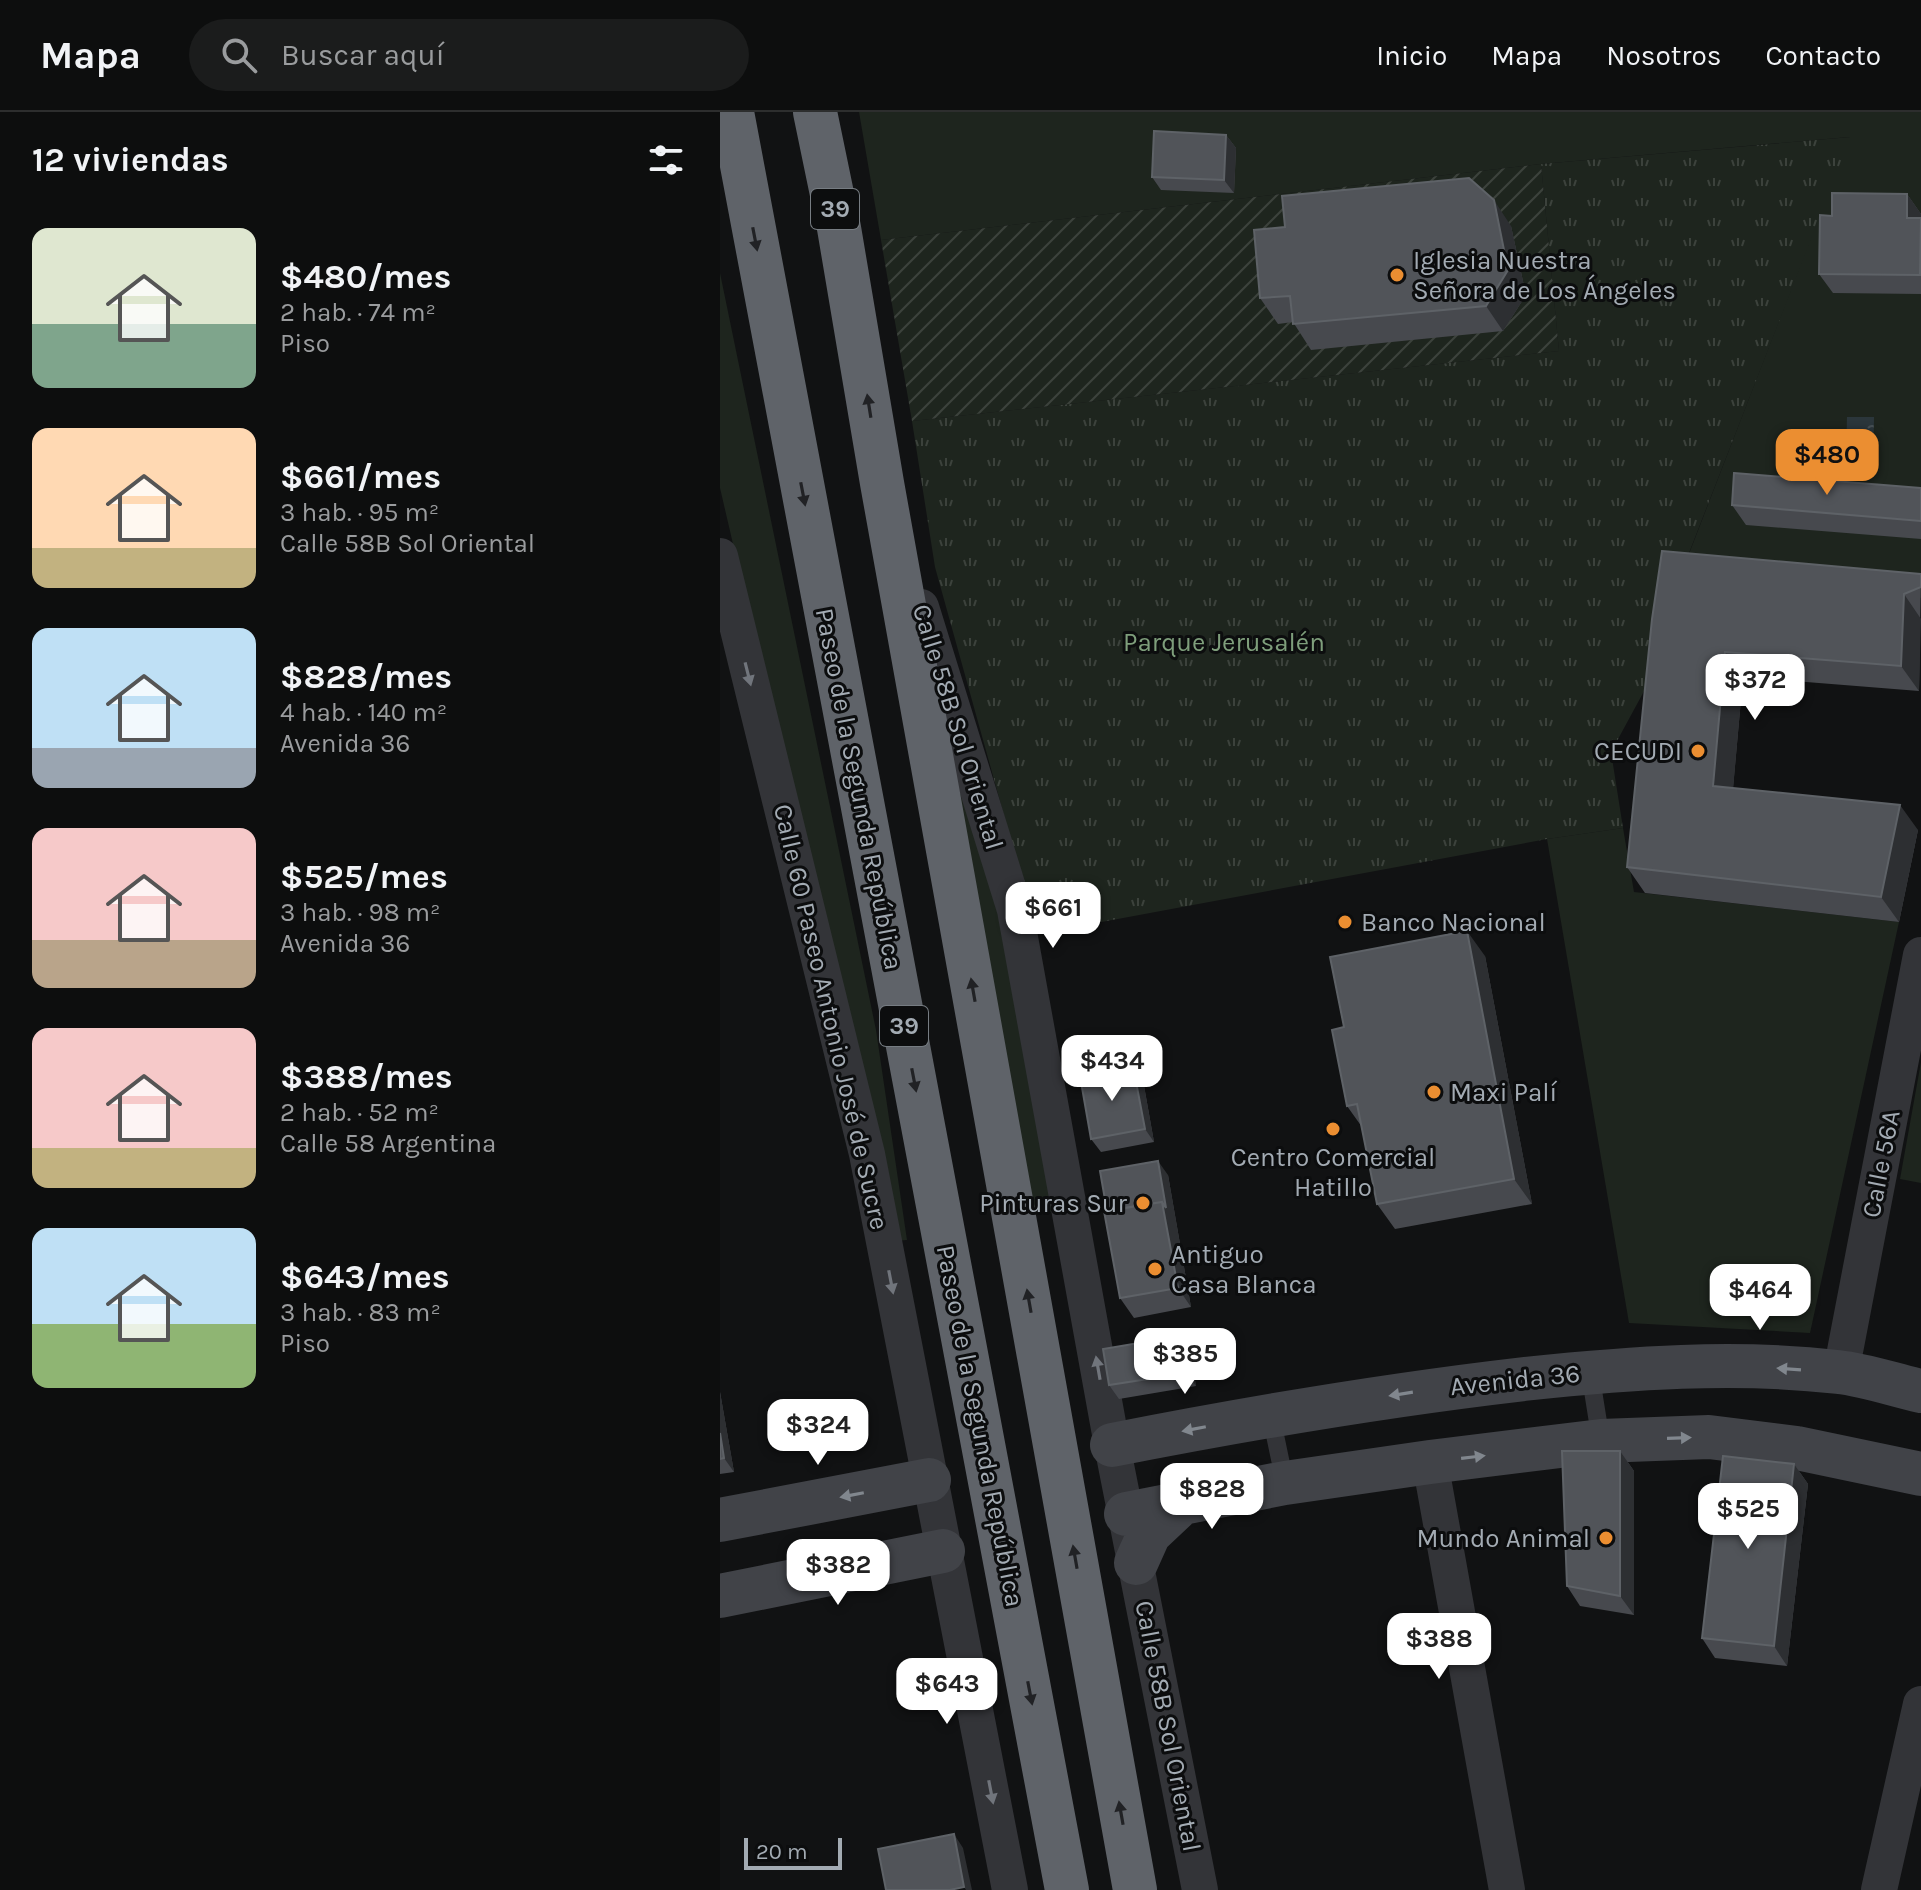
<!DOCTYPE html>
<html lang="es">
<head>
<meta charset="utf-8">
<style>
  :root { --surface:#0d0e0e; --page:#1b1c1c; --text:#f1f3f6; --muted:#9a9c9e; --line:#2d2e2e; --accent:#eb8e31 }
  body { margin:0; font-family:Karla,sans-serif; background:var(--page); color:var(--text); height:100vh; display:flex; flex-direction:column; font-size:30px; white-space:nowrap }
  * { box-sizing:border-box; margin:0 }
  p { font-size:26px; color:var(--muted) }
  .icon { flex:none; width:44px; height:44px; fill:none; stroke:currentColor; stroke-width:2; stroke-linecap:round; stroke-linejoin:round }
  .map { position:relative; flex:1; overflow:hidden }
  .drawer { display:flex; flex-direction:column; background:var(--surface); width:720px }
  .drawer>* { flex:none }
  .scale { position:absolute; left:24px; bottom:20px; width:98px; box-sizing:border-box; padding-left:8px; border:4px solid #a3abb3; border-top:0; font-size:22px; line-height:28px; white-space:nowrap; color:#a3abb3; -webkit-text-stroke:6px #0c0d0e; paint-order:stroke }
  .price { position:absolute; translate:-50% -68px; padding:0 18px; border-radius:16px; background:#fff; color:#222; font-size:26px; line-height:52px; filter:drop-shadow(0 2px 4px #0008) }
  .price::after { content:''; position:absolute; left:50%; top:48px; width:24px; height:18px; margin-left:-12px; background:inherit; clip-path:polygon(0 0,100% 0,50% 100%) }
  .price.on { background:var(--accent); color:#111 }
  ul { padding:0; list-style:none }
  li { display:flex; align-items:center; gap:24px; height:200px; padding:0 32px }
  li span { display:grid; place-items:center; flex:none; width:224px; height:160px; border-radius:16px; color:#555 }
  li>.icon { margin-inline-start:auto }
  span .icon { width:96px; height:96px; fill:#fffc; stroke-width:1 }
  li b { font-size:34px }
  h2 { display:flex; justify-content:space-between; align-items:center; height:96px; padding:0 32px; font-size:34px }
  header { display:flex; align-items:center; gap:48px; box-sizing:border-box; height:112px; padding:0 40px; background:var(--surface); border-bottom:2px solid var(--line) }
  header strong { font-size:38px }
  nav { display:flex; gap:44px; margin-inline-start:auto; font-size:28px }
  .search { width:560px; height:72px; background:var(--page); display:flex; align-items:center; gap:20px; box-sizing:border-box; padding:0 28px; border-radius:44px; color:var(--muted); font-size:30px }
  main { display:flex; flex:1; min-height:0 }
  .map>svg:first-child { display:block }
  .grass { fill:#1e251e }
  .park { fill:url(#park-tufts) }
  .garden { fill:url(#garden-furrows) }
  .water { fill:url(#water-ripples) }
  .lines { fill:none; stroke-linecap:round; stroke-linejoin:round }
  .lane { stroke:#333438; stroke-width:18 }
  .street { stroke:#333438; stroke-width:36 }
  .secondary { stroke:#414348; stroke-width:44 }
  .highway { stroke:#5f6369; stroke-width:44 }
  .wall { fill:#47494e }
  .shaded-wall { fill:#2d2f32 }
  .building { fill:#515459; stroke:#5e6267; stroke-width:2 }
  .oneway { fill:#212225 }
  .oneway2 { fill:#71757c }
  .oneway3 { fill:#81878e }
  .poi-dot { fill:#eb8e31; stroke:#0c0d0e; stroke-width:3 }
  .labels { text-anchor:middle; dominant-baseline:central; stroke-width:6; stroke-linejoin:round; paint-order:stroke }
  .shield { fill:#0c0d0e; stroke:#767c82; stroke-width:2 }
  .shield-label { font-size:24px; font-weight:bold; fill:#a3abb3 }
  .poi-label { font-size:26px; fill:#a3abb3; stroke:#0c0d0e; text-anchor:start }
  .park-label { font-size:26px; fill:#7e9e7b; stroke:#0c0d0e }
  .street-label { font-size:26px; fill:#a3abb3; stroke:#0c0d0e }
</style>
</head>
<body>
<header>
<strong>Mapa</strong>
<div class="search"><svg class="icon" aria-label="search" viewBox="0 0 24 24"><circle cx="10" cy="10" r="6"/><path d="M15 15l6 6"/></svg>Buscar aquí</div>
<nav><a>Inicio</a><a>Mapa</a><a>Nosotros</a><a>Contacto</a></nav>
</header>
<main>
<section class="drawer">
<h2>12 viviendas<svg class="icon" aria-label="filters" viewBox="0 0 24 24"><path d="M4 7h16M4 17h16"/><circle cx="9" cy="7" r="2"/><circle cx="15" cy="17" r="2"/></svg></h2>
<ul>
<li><span style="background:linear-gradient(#dfe7d0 60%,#7fa58c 0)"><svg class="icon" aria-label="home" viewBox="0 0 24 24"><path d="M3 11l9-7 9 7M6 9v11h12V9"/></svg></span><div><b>$480/mes</b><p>2 hab. · 74 m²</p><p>Piso</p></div></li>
<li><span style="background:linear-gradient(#ffd9b3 75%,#c2b280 0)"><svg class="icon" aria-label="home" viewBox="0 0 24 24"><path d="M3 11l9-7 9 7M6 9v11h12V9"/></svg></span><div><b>$661/mes</b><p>3 hab. · 95 m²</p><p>Calle 58B Sol Oriental</p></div></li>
<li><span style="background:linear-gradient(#bfe0f5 75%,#9aa5b1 0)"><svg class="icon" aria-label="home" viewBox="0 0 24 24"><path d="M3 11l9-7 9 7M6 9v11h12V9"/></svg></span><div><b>$828/mes</b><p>4 hab. · 140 m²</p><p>Avenida 36</p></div></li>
<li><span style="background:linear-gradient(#f6c9c9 70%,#b9a48a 0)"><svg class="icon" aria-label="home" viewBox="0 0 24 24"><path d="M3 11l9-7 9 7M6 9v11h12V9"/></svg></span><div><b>$525/mes</b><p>3 hab. · 98 m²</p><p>Avenida 36</p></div></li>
<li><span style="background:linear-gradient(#f6c9c9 75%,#c2b280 0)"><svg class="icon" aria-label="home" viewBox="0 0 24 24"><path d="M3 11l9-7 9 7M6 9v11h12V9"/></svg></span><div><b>$388/mes</b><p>2 hab. · 52 m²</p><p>Calle 58 Argentina</p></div></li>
<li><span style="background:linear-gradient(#bfe0f5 60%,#8fb573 0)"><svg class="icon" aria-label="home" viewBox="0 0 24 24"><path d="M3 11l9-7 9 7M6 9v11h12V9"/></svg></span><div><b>$643/mes</b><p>3 hab. · 83 m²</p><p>Piso</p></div></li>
</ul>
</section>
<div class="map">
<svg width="1201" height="1778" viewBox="0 0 1201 1778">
  <defs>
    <pattern id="park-tufts" width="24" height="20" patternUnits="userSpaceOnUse" patternTransform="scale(2)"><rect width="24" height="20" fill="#1e251e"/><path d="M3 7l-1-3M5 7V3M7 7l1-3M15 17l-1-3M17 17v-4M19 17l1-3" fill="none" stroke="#3c423c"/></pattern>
    <pattern id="garden-furrows" width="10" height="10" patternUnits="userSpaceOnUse" patternTransform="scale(2)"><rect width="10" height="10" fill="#1e251e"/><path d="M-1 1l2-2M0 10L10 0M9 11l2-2" fill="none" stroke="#3c423c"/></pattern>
    <pattern id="water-ripples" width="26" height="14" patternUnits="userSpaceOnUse" patternTransform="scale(2)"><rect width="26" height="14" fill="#2b363b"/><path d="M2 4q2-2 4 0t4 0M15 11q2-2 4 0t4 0" fill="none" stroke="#475055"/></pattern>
  </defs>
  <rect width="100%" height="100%" fill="#111213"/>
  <path class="grass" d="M139,0h1062v486l-241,-21 170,-440 -309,27 -660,76z
    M0,161l156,757 31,210 -12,1 -175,-753z
    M222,586l56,208 56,305 -24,5z
    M903,716l11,64 265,30 -89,411 -181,-10 -82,-484z
    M1201,950v121l-21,-4z"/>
  <path class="park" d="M1131,25l-171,439 -11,69 -58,107 12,76 -76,11 -510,95 -102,-367 -23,-146 647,-70 -18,-187z"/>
  <path class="garden" d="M821,52l18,187 -647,70 -31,-181z"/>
  <path class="water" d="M1127,305h27l-1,50h-27z"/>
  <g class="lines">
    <path class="lane" d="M870,1260l11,69
      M551,1304l14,67"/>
    <path class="street" d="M0,444l147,598 143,736
      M201,495l94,303 97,535 88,445
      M1121,1260l80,-417
      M710,1350l77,428
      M1159,1778l42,-186"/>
    <path class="secondary" d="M392,1333c137,-27 274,-50 412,-66 105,-11 210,-19 314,-7 28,3 56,13 83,19
      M406,1402l159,-31 145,-21 171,-21 108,-4 88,11 124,26
      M0,1408l209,-40
      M416,1451l13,-29 34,-32
      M0,1484l223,-45"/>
    <path class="highway" d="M12,0l335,1778
      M95,0l24,116 43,255 253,1407"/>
  </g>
  <path class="wall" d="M506,23l10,13 -2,45 -73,-3 -9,-13z
    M1187,82l14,20v80l-88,-1 -14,-19 13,-58z
    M791,114l15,69 -23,36 -192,19 -18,-28 -15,2 -18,-26z
    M1201,376v51l-175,-14 -14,-20z
    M1201,462l-2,117 -176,-14 -10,111 185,42 -19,92 -254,-29 -18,-26 25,-248z
    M765,844l47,248 -137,25 -18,-25 -15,-77 -15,-21 -3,-79z
    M413,954l10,14 11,62 -53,10 -10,-13z
    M448,1063l23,132 -57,11 -14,-20 -13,-87z
    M470,1237l6,37 -77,13 -10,-14z
    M0,1280l14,80 -14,2z
    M900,1339l14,20v144l-54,-9 -13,-20z
    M1074,1352l14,20 -21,182 -72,-8 -13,-20z"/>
  <path class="shaded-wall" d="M506,23l10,13 -2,45 -10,-13z
    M1187,82l14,20v62l-14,-58z
    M774,88l17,26 15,69 -23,36 -17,-25z
    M1184,482l17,25 -2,72 -18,-25z
    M1005,540l18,25 -12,135 -18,-26z
    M1180,693l18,25 -19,92 -18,-25z
    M747,819l18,25 47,248 -18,-25z
    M413,954l10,14 11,62 -9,-13z
    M438,1049l10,14 23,132 -13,-19 -16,-86z
    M461,1224l9,13 6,37 -9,-13z
    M0,1280l14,80 -10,-14 -4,-25z
    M900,1339l14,20v144l-14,-19z
    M1074,1352l14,20 -21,182 -13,-20z
    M234,1722l9,14 9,42h-6l-2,-3z"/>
  <path class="building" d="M434,19l72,4 -2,45 -72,-3z
    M749,66l25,22 14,70 -22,36 -193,18 -3,-28 -30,2 -6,-68 31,-3 -3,-31z
    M1112,81l75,1v24h14l-1,57 -101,-1 1,-59 12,1z
    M1014,361l187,15v33l-189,-16z
    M942,439l259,23v13l-17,7 -3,72 -176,-14 -12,134 187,19 -19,92 -254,-30 25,-248z
    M747,819l47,248 -137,25 -20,-100 -10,2 -15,-76 12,-3 -14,-70z
    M413,954l12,63 -54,10 -11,-63z
    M438,1049l8,47 -4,-6 -55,9 -7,-40z
    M442,1090l16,86 -58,10 -16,-87z
    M461,1224l6,37 -78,12 -6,-36z
    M0,1321l4,25 -4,1z
    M842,1339h58v145l-53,-10z
    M1003,1344l71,8 -20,182 -72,-8z
    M234,1722l10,53 -14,3h-64l-8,-41z"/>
  <defs><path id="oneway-solid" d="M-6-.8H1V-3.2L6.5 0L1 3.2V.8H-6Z" transform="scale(2)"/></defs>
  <g class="oneway">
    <use href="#oneway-solid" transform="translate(35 127) rotate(79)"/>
    <use href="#oneway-solid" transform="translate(149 294) rotate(-99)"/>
    <use href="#oneway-solid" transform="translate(83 382) rotate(79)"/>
    <use href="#oneway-solid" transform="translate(253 878) rotate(-100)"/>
    <use href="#oneway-solid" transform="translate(194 968) rotate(79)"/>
    <use href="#oneway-solid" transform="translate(309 1189) rotate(-100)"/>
    <use href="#oneway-solid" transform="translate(355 1445) rotate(-100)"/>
    <use href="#oneway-solid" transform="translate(310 1581) rotate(79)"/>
    <use href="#oneway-solid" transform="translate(401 1701) rotate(-100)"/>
  </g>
  <g class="oneway2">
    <use href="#oneway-solid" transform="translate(28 562) rotate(76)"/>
    <use href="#oneway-solid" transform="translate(171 1170) rotate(79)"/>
    <use href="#oneway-solid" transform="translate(378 1256) rotate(-100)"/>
    <use href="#oneway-solid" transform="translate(271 1680) rotate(79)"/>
  </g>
  <g class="oneway3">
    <use href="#oneway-solid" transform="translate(1069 1257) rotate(-176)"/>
    <use href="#oneway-solid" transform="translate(681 1282) rotate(171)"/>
    <use href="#oneway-solid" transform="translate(474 1317) rotate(169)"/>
    <use href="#oneway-solid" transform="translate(959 1326) rotate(-2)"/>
    <use href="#oneway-solid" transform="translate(753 1345) rotate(-7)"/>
    <use href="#oneway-solid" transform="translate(132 1383) rotate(169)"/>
  </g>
  <g class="poi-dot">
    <circle cx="677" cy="163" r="8"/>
    <circle cx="978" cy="639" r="8"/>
    <circle cx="625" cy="810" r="8"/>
    <circle cx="714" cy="980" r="8"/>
    <circle cx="613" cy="1017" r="8"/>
    <circle cx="423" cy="1091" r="8"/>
    <circle cx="435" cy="1157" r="8"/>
    <circle cx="886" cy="1426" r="8"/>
  </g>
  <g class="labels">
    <g class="shield">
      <rect x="91" y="77" width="48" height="40" rx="6"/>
      <rect x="160" y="894" width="48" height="40" rx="6"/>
    </g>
    <g class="shield-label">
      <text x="115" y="97">39</text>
      <text x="184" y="914">39</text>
    </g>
    <g class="poi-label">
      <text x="693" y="148">Iglesia Nuestra<tspan x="693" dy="30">Señora de Los Ángeles</tspan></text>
      <text x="962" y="639" text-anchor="end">CECUDI</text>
      <text x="641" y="810">Banco Nacional</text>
      <text x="730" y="980">Maxi Palí</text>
      <text x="613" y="1045" text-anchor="middle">Centro Comercial<tspan x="613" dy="30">Hatillo</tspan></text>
      <text x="407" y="1091" text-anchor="end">Pinturas Sur</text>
      <text x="451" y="1142">Antiguo<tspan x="451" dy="30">Casa Blanca</tspan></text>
      <text x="870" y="1426" text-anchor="end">Mundo Animal</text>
    </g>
    <g class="park-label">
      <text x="504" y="530">Parque Jerusalén</text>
    </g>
    <g class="street-label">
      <text transform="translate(238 615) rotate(73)">Calle 58B Sol Oriental</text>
      <text transform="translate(139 677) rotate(79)">Paseo de la Segunda República</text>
      <text transform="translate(111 905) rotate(77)">Calle 60 Paseo Antonio José de Sucre</text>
      <text transform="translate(1161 1052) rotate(-79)">Calle 56A</text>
      <text transform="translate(795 1268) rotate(-6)">Avenida 36</text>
      <text transform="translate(260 1314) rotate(79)">Paseo de la Segunda República</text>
      <text transform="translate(448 1614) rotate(79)">Calle 58B Sol Oriental</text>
    </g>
  </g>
</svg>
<div class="scale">20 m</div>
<b class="price on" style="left:1107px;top:385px">$480</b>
<b class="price" style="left:1035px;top:610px">$372</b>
<b class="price" style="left:333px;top:838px">$661</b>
<b class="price" style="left:392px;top:991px">$434</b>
<b class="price" style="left:1040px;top:1220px">$464</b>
<b class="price" style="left:465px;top:1284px">$385</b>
<b class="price" style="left:98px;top:1355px">$324</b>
<b class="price" style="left:492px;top:1419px">$828</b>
<b class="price" style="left:1028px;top:1439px">$525</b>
<b class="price" style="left:118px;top:1495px">$382</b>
<b class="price" style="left:719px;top:1569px">$388</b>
<b class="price" style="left:227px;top:1614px">$643</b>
</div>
</main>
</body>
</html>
